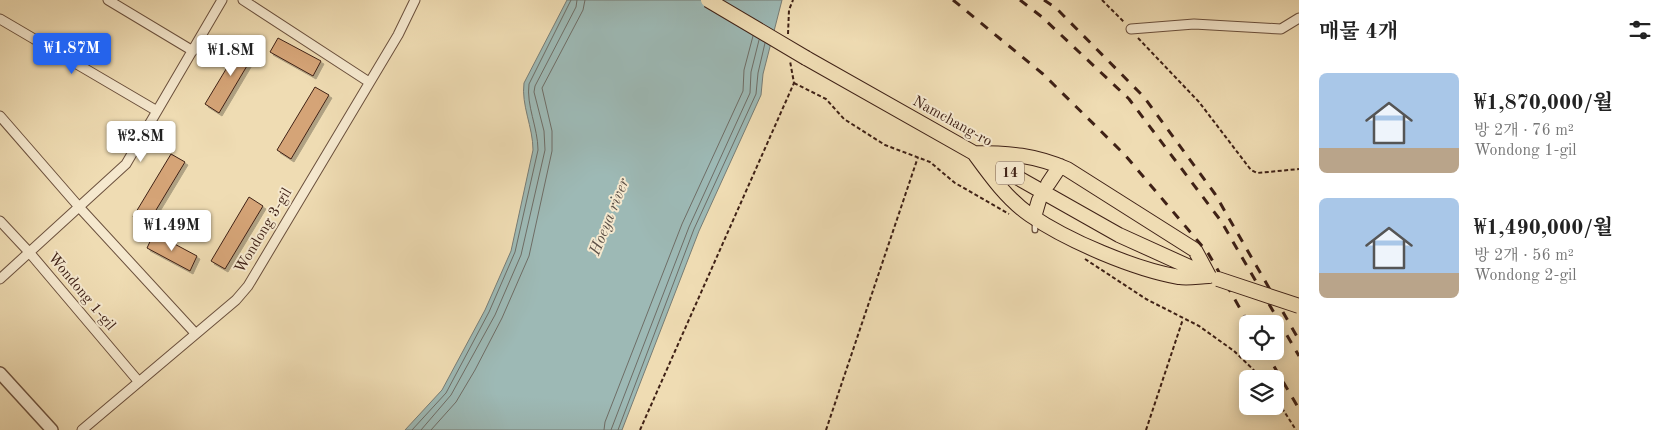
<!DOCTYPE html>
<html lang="ko">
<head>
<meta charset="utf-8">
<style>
  :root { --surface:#fff; --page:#f2f2f2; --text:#222; --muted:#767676; --accent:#2563eb }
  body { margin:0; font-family:"Old Standard TT","Noto Serif KR",serif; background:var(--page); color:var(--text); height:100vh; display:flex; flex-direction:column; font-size:19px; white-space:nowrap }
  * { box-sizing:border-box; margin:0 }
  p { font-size:16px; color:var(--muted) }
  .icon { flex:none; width:28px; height:28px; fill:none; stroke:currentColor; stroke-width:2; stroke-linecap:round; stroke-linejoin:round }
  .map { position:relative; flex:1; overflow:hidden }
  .details { display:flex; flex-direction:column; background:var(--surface); width:375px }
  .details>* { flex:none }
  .buttons { position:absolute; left:1239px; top:315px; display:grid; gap:10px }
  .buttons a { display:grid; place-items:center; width:45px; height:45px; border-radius:8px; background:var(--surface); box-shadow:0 2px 12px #0003; font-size:25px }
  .price { position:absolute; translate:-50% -42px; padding:0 11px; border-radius:5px; background:#fff; color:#222; font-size:16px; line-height:32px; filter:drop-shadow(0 1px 2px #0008) }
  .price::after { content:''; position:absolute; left:50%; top:30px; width:15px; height:11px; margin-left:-8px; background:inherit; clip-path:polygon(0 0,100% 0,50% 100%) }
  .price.selected { background:var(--accent); color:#fff }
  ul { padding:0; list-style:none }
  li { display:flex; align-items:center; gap:15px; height:125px; padding:0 20px }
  li span { display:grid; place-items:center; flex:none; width:140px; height:100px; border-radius:8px; color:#555 }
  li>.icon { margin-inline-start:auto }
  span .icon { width:60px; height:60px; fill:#fffc; stroke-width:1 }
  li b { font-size:21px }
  h2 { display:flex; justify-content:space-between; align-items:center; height:60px; padding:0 20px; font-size:21px }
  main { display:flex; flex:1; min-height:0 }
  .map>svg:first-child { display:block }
  .water { fill:#9db9b5; stroke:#777c75 }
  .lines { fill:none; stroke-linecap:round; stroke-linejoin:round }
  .shore { stroke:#6e6d66; stroke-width:1 }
  .building { fill:#d5a477; stroke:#3f2116; filter:url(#shadow) }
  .service-casing { stroke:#6b503d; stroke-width:7 }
  .minor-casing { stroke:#6b503d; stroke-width:11 }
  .tertiary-casing { stroke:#6b503d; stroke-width:14 }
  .primary-casing { stroke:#3f2116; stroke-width:16 }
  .path { stroke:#3f2116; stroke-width:2; stroke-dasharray:4 2.5; stroke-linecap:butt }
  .service { stroke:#f5e8ce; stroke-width:4.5 }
  .minor { stroke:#f5e8ce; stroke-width:9 }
  .tertiary { stroke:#f5e8ce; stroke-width:11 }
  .primary { stroke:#efdcb3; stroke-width:14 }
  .rail { stroke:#3f2116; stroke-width:3; stroke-dasharray:9 9; stroke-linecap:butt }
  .primary-bridge-casing { stroke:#3f2116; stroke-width:16; stroke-linecap:butt }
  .primary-bridge { stroke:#efdcb3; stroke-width:14 }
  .labels { text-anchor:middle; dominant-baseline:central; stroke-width:4; stroke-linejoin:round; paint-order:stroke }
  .shield { fill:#f5e8ce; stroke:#765d4d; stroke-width:1 }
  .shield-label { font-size:14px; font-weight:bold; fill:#3f2116 }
  .street-label { font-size:15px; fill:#3f2116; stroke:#f5e8ce }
  .water-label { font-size:16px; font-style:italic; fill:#5b4f46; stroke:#f5e8ce }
</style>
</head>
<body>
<main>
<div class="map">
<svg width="1299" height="430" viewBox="0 0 1299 430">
  <defs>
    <filter id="shadow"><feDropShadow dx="3" dy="3" stdDeviation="0" flood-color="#0004"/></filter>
  </defs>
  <rect width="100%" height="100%" fill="#efdcb3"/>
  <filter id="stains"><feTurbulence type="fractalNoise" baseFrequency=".004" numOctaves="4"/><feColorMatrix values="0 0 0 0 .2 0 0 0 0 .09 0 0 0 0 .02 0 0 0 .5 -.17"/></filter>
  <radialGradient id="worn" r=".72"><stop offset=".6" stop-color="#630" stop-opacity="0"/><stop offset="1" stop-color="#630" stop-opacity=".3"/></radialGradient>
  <path class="water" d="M567,0h215l-19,74 -2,21 -62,136 -77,199h-217l37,-40 43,-80 26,-59 22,-101c0,-23 -12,-45 -9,-67z"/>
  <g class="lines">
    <path class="shore" d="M412,430l34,-37 43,-81 26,-60 23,-102c0,-22 -12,-45 -9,-66l42,-84
      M421,430l30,-35 44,-80 26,-60 24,-105 -1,-19 -10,-39 1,-6 41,-79 1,-7
      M431,430l25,-28 19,-32 27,-52 27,-62 23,-105v-20l-10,-43 41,-78 2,-10
      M604,430l1,-8 77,-198 61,-133 1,-21 9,-34
      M611,430l78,-203 61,-134 1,-21 8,-32
      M618,430l76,-201 62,-135 2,-21 7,-30"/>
  </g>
  <path class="building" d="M278,38l43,23 -8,15 -43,-24z
    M243,41l14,8 -38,64 -14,-9z
    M315,87l14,8 -38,64 -14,-9z
    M171,154l14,8 -38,63 -14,-8z
    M249,197l14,9 -38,63 -14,-8z
    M154,233l43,23 -7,15 -43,-23z"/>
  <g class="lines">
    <g class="service-casing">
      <path id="service" d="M1035,221v9"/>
    </g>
    <g class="minor-casing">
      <path id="minor" d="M108,0l85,51
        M243,0l126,82
        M0,19l157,92
        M1131,29l63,-5 87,5 18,-11
        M0,116l80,92 115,125
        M0,221l29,31 110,130
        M0,279l126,-115 96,-164
        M82,430l154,-130 12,-14 150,-251 17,-35"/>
    </g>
    <g class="tertiary-casing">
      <path id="tertiary" d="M0,373l52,57"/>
    </g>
    <g class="primary-casing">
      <path id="primary" d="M806,58l313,177 86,39
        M974,153c36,0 60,2 93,16l128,81 14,26c-9,0 -21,3 -30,1 -45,-8 -111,-36 -149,-62 -23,-16 -40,-40 -56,-62z
        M1048,184l12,-18
        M1034,217l5,-17"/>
    </g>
    <path class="path" d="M1102,0l23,23
      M788,34l1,-24 4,-10
      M1138,38l61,64 52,68 6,3 42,-4
      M794,83l32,16 18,20 41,26 45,17 25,21 54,31
      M1085,259l61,40 53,27 35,25 29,28
      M1275,397l21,33
      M640,430l154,-347 -4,-22
      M826,430l92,-273
      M1146,430l37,-111"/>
    <use href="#service" class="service"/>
    <use href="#minor" class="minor"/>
    <use href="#tertiary" class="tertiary"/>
    <use href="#primary" class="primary"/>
    <path class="rail" d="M953,0l90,74 82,81 83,98 41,71
      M1020,0l22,17 87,82 92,122 78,135
      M1044,0l12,8 88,89 71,97 84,146
      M1265,351l34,58"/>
    <g class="primary-bridge-casing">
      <path id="primary-bridge" d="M708,0l98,58
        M1218,279l81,27"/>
    </g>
    <use href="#primary-bridge" class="primary-bridge"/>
  </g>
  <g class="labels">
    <rect class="shield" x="996" y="161.5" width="28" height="23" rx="4"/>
    <g class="shield-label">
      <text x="1010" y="173">14</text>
    </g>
    <g class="street-label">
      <text transform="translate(952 122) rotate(29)">Namchang-ro</text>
      <text transform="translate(264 231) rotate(-59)">Wondong 3-gil</text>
      <text transform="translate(81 292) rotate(50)">Wondong 1-gil</text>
    </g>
    <g class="water-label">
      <text transform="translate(610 217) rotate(-68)">Hoeya river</text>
    </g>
  </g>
  <rect width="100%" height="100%" filter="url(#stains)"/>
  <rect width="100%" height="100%" fill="url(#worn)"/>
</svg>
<div class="buttons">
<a><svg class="icon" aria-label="locate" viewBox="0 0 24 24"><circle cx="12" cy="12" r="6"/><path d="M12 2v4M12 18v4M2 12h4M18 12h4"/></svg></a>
<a><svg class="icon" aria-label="layers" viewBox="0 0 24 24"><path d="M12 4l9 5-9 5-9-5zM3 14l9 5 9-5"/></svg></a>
</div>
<b class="price selected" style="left:72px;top:75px">₩1.87M</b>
<b class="price" style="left:231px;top:77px">₩1.8M</b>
<b class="price" style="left:141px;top:163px">₩2.8M</b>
<b class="price" style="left:172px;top:252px">₩1.49M</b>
</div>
<section class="details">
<h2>매물 4개<svg class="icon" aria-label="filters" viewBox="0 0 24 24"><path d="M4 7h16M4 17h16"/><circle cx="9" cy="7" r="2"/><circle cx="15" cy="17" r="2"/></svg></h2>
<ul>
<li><span style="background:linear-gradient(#a9c7e8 75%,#b9a48a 0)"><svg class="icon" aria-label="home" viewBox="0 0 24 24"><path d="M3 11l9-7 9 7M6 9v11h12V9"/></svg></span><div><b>₩1,870,000/월</b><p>방 2개 · 76 m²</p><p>Wondong 1-gil</p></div></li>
<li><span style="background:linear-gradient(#a9c7e8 75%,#b9a48a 0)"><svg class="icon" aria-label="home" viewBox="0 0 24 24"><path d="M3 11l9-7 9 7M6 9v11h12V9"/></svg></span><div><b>₩1,490,000/월</b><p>방 2개 · 56 m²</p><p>Wondong 2-gil</p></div></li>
</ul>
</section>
</main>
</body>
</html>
